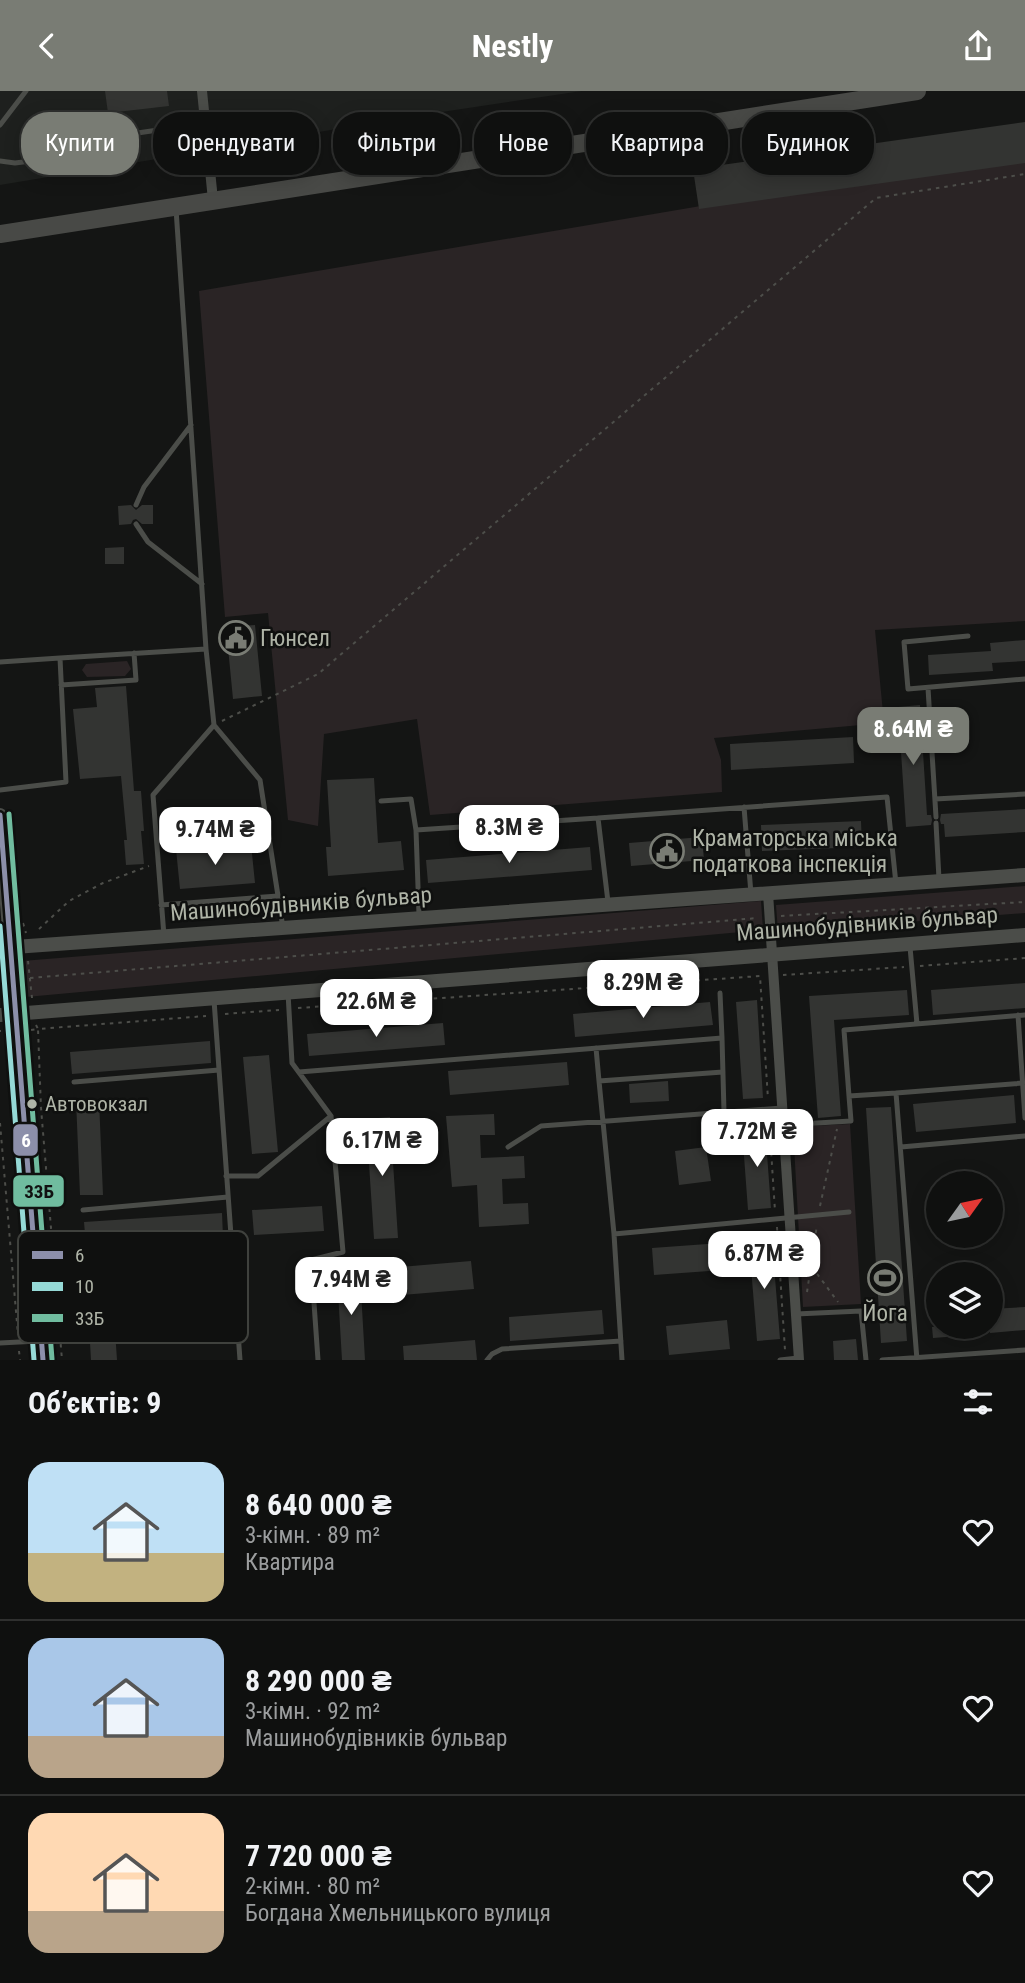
<!DOCTYPE html>
<html lang="uk">
<head>
<meta charset="utf-8">
<style>
  :root { --surface:#0f100f; --page:#181918; --text:#f1f3f6; --muted:#9b9d9e; --line:#2f302f; --accent:#797c74 }
  body { margin:0; font-family:"Roboto Condensed",sans-serif; background:var(--page); color:var(--text); height:100vh; display:flex; flex-direction:column; font-size:26px; white-space:nowrap }
  * { box-sizing:border-box; margin:0 }
  p { font-size:23px; color:var(--muted) }
  .icon { flex:none; width:38px; height:38px; fill:none; stroke:currentColor; stroke-width:2; stroke-linecap:round; stroke-linejoin:round }
  .map { position:relative; height:1269px; overflow:hidden }
  .sheet { display:flex; flex-direction:column; background:var(--surface); flex:1 }
  .sheet>* { flex:none }
  .banner { position:absolute; left:21px; top:21px; width:984px; height:63px; display:flex; gap:14px }
  .needle { width:46px; rotate:57deg }
  .fabs { position:absolute; left:926px; top:1080px; display:grid; gap:14px }
  .fabs a { display:grid; place-items:center; width:77px; height:77px; border-radius:50%; background:var(--surface); box-shadow:0 4px 18px #0003,0 0 0 2px var(--line); font-size:35px }
  .price { position:absolute; translate:-50% -60px; padding:0 16px; border-radius:14px; background:#fff; color:#222; font-size:23px; line-height:46px; filter:drop-shadow(0 2px 4px #0008) }
  .price::after { content:''; position:absolute; left:50%; top:42px; width:21px; height:16px; margin-left:-10px; background:inherit; clip-path:polygon(0 0,100% 0,50% 100%) }
  .price.on { background:var(--accent); color:#fff }
  ul { padding:0; list-style:none }
  li { display:flex; align-items:center; gap:21px; height:175px; padding:0 28px }
  li+li { border-top:2px solid var(--line) }
  li span { display:grid; place-items:center; flex:none; width:196px; height:140px; border-radius:21px; color:#555 }
  li>.icon { margin-inline-start:auto }
  span .icon { width:84px; height:84px; fill:#fffc; stroke-width:1 }
  li b { font-size:30px }
  h2 { display:flex; justify-content:space-between; align-items:center; height:84px; padding:0 28px; font-size:30px }
  .tag { padding:0 24px; border-radius:28px; background:var(--surface); box-shadow:0 4px 18px #0003,0 0 0 2px var(--line); font-size:24px; line-height:63px }
  .tag.on { background:var(--accent); color:#fff }
  header { display:flex; justify-content:space-between; align-items:center; height:91px; padding:0 28px; background:var(--accent); color:#fff; font-size:32px; font-weight:700 }
  .map>svg:first-child { display:block }
  .built { fill:#1e201e }
  .green { fill:#2a2425 }
  .building { fill:#333432 }
  .lines { fill:none; stroke-linecap:round; stroke-linejoin:round }
  .path { stroke:#4d4e4a; stroke-width:2; stroke-dasharray:3.5 5; stroke-linecap:butt }
  .service { stroke:#4b4d49; stroke-width:5 }
  .minor { stroke:#4b4d49; stroke-width:10 }
  .tertiary { stroke:#4b4d49; stroke-width:14 }
  .primary { stroke:#484946; stroke-width:18 }
  .bus-1-casing { stroke:#0f100f; stroke-width:10 }
  .bus-2-casing { stroke:#0f100f; stroke-width:10 }
  .bus-3-casing { stroke:#0f100f; stroke-width:10 }
  .bus-1 { stroke:#8c8faa; stroke-width:5 }
  .bus-2 { stroke:#95d9d6; stroke-width:5 }
  .bus-3 { stroke:#70bc9f; stroke-width:5 }
  .bus-dot { fill:#afb4a7; stroke:#0f100f; stroke-width:2.5 }
  .labels { text-anchor:middle; dominant-baseline:central; stroke-width:5; stroke-linejoin:round; paint-order:stroke }
  .bus-label { font-size:21px; fill:#afb4a7; stroke:#0f100f; text-anchor:start }
  .poi-label { font-size:23px; fill:#afb4a7; stroke:#0f100f; text-anchor:start }
  .street-label { font-size:23px; fill:#afb4a7; stroke:#0f100f }
  .key { fill:#0f100f; stroke:#3f413d; stroke-width:2 }
  .key-label { font-size:19px; fill:#afb4a7 }
  .line-badge { stroke:#0f100f; stroke-width:2.5 }
  .badge-label { font-size:19px; text-anchor:middle; font-weight:bold; fill:#fff }
  .pale-badge-label { font-size:19px; text-anchor:middle; font-weight:bold; fill:#111 }
</style>
</head>
<body>
<header><svg class="icon" aria-label="back" viewBox="0 0 24 24"><path d="M15 5l-7 7 7 7"/></svg>Nestly<svg class="icon" aria-label="share" viewBox="0 0 24 24"><path d="M12 15V3M7 8l5-5 5 5M5 13v7h14v-7"/></svg></header>
<div class="map">
<svg width="1025" height="1269" viewBox="0 0 1025 1269">
  <rect width="100%" height="100%" fill="#141514"/>
  <path class="built" d="M0,0h582l-167,25 -415,69z"/>
  <path class="green" d="M1025,60v470l-150,9 9,93 -170,15 7,22 1,32 -292,23 -13,-96 -93,15 -6,92 -30,-6 -20,-207 -43,4 -26,-326z
    M127,570l4,8 -6,7 -38,1 -5,-7 4,-6z
    M1025,795v27l-247,19 -2,-27z
    M761,810l2,29 -737,67 -4,-36z
    M850,1033l11,180 -58,3 -10,-180z"/>
  <path class="building" d="M105,0h62l2,15 -61,7z
    M1025,31v41l-326,46 -6,-40z
    M106,43l5,29 -36,5 -2,-14 14,-2 -2,-15z
    M131,414l5,5 6,-5h11v19h-11l-6,-5 -3,1 -2,4 -12,1 -1,-19z
    M124,456v17h-19v-16z
    M255,534l7,71 -29,3 -7,-72z
    M1025,549v21l-33,2 1,8 -64,4 -1,-20 63,-4 -1,-8z
    M126,595l8,105h7l3,40h-3l3,33 -18,1 -2,-25h3l-6,-64 -41,3 -7,-70 24,-2 -2,-19z
    M920,614l7,110h4l1,5 -1,5 -25,2 -8,-120z
    M853,646l1,26 -123,7 -1,-26z
    M374,687l4,65 23,-2 3,29 -76,6 -2,-29h5l-4,-67z
    M1025,718v23l-80,5 -1,-13h-3l-1,-4 1,-6z
    M861,730l1,26 -100,4 -1,-26z
    M702,746l2,23 -73,6 -2,-23z
    M251,753l4,39 -75,6 -4,-40 18,-2v6l39,-3 -1,-5z
    M590,756l2,23 -164,13 -2,-23z
    M1025,892v25l-92,7 -2,-25z
    M907,899l2,25 -75,5 7,96 -23,2 -9,-122z
    M757,909l6,98 -20,1 -7,-97z
    M710,911l3,23 -138,12 -2,-23z
    M443,932l2,22 -136,11 -2,-22z
    M210,950l1,22 -139,11 -2,-22z
    M269,964l9,97 -26,2 -9,-97z
    M567,971l2,23 -119,10 -2,-24z
    M668,990l1,20 -39,2 -1,-19z
    M1014,1004l2,28 -100,9 -3,-28z
    M76,1009h23l4,95h-23z
    M891,1016l16,234 -26,2 -15,-235z
    M494,1023l1,21h-15l1,23 43,-2 1,22 -23,1 1,25 25,-1 1,21 -50,3 -2,-42 -25,2 -6,-71z
    M390,1026l8,121 -24,1 -8,-120z
    M765,1036l6,81 -23,2 -6,-81z
    M706,1056l5,34 -32,4 -4,-34z
    M322,1115l2,25 -70,4 -2,-25z
    M222,1122l1,24 -137,9 -2,-24z
    M772,1150l8,98 -23,2 -8,-98z
    M721,1152l2,27 -69,5 -2,-27z
    M471,1170l3,28 -72,6 -2,-28z
    M111,1180l6,89h-26l-5,-88z
    M360,1183l5,86h-23l-5,-85z
    M1025,1216v23l-35,3v-24z
    M602,1219l2,24 -94,7 -1,-24z
    M727,1229l3,29 -61,6 -3,-29z
    M932,1236h54v7l-53,4z
    M856,1248l2,21h-24l-1,-19z
    M475,1249l2,20h-73l-1,-14z"/>
  <g class="lines">
    <path class="path" d="M222,630l96,-47 558,-476 149,-24
      M164,741l95,-7
      M781,825l244,-14
      M23,832l3,10
      M39,838l30,-28 34,-18 46,-17
      M28,870l4,37
      M920,875l105,-8
      M783,884l121,-8
      M30,887l728,-60
      M298,917l462,-32 8,123
      M225,923l54,-4
      M36,934l2,4 168,-13
      M31,939l7,-1 3,79 21,252
      M0,940h1
      M769,1028l6,92
      M0,1032l18,212
      M820,1115l17,-77
      M777,1136l8,123
      M812,1176l26,35
      M807,1201l10,-67
      M19,1260l1,9"/>
    <path class="service" d="M0,34l26,-34
      M117,45l89,-13
      M0,70l15,2 48,-6
      M176,118l30,440 8,76 46,55 23,148
      M136,414l8,-18 47,-62
      M136,433l12,18 54,42
      M968,545l-64,6 4,47 117,-10
      M60,567l146,-9
      M0,571l60,-4 6,124 -66,8
      M61,594l75,-5 -2,-27
      M928,597l8,129
      M935,708l90,-5
      M381,710l30,-2 5,31 3,85
      M744,716l7,87
      M936,732l3,56
      M416,739l182,-12
      M608,811l-10,-84 289,-21 9,87
      M161,814l117,-9
      M164,845l-11,-141 61,-70
      M910,856l7,77
      M288,902l4,70 39,53 12,136 -32,8 7,100
      M720,902l2,45
      M214,909l26,360
      M1018,924l7,103
      M596,957l3,33 124,-9
      M299,981l423,-34 2,74
      M599,990l15,153 8,126
      M74,991l145,-12
      M896,1002l127,-10
      M783,1034l68,-4 -2,-25
      M508,1056l33,-21 241,-18
      M901,1056l124,-11
      M226,1085h32l73,-60
      M83,1119l145,-13
      M614,1143l235,-22
      M796,1223l65,-3 5,49
      M0,1252l38,-2
      M487,1269l5,-6 10,-5 119,-8
      M780,1269l18,-2
      M882,1269l143,-10
      M917,1269l-21,-267 -47,3 -5,-66 181,-15"/>
    <path class="minor" d="M202,0l11,109
      M768,802l31,467"/>
    <path class="tertiary" d="M0,724l43,545
      M0,857l1025,-73
      M0,924l1025,-80"/>
    <path class="primary" d="M0,143l917,-143"/>
    <g class="bus-1-casing">
      <path id="bus-1" d="M0,724l43,545"/>
    </g>
    <g class="bus-2-casing">
      <path id="bus-2" d="M0,835l34,434"/>
    </g>
    <g class="bus-3-casing">
      <path id="bus-3" d="M9,723l43,545"/>
    </g>
    <use href="#bus-1" class="bus-1"/>
    <use href="#bus-2" class="bus-2"/>
    <use href="#bus-3" class="bus-3"/>
  </g>
  <defs>
    <g id="civic-ring" transform="scale(1.75)"><circle r="9.5" fill="#0f100f" stroke="#797c74" stroke-width="1.5"/><path d="M-.6-6.5H3V-4.5H.6V-3L4-1V1h2V6H-6V1h2V-1L-.6-3ZM-1.2 2.5V6h2.4V2.5Z" fill="#797c74"/></g>
    <g id="stadium-ring" transform="scale(1.75)"><circle r="9.5" fill="#0f100f" stroke="#797c74" stroke-width="1.5"/><path d="M0-5a6.5 5 0 1 0 0 10a6.5 5 0 1 0 0-10ZM-3.5-1.8h7v3.6h-7Z" fill="#797c74"/></g>
  </defs>
  <g fill-rule="evenodd">
    <use href="#civic-ring" x="236" y="547"/>
    <use href="#civic-ring" x="667" y="760"/>
    <use href="#stadium-ring" x="885" y="1187"/>
  </g>
  <circle class="bus-dot" cx="32" cy="1013" r="6"/>
  <g class="labels">
    <g class="bus-label">
      <text x="45" y="1013">Автовокзал</text>
    </g>
    <g class="poi-label">
      <text x="260" y="547">Гюнсел</text>
      <text x="692" y="747">Краматорська міська<tspan x="692" dy="26">податкова інспекція</tspan></text>
      <text x="885" y="1222" text-anchor="middle">Йога</text>
    </g>
    <g class="street-label">
      <text transform="translate(301 813) rotate(-4)">Машинобудівників бульвар</text>
      <text transform="translate(867 833) rotate(-4)">Машинобудівників бульвар</text>
    </g>
  </g>
  <rect x="18" y="1140" width="230" height="112" rx="10" class="key"/>
  <rect x="32" y="1160" width="31" height="8" fill="#8c8faa"/>
  <rect x="32" y="1191" width="31" height="9" fill="#95d9d6"/>
  <rect x="32" y="1223" width="31" height="8" fill="#70bc9f"/>
  <g class="key-label">
    <text x="75" y="1171">6</text>
    <text x="75" y="1202">10</text>
    <text x="75" y="1234">33Б</text>
  </g>
  <g class="line-badge">
    <rect x="12" y="1032" width="27" height="34" rx="7" fill="#8c8faa"/>
    <rect x="12" y="1083" width="53" height="34" rx="7" fill="#70bc9f"/>
  </g>
  <g class="badge-label">
    <text x="26" y="1056">6</text>
  </g>
  <g class="pale-badge-label">
    <text x="39" y="1107">33Б</text>
  </g>
</svg>
<div class="fabs">
<a><svg class="needle" viewBox="-14 -14 28 28"><path d="M0-13l5 13h-10z" fill="#e53935"/><path d="M0 13l5-13h-10z" fill="#9b9d9e"/></svg></a>
<a><svg class="icon" aria-label="layers" viewBox="0 0 24 24"><path d="M12 4l9 5-9 5-9-5zM3 14l9 5 9-5"/></svg></a>
</div>
<b class="price on" style="left:913px;top:676px">8.64M ₴</b>
<b class="price" style="left:509px;top:774px">8.3M ₴</b>
<b class="price" style="left:215px;top:776px">9.74M ₴</b>
<b class="price" style="left:643px;top:929px">8.29M ₴</b>
<b class="price" style="left:376px;top:948px">22.6M ₴</b>
<b class="price" style="left:757px;top:1078px">7.72M ₴</b>
<b class="price" style="left:382px;top:1087px">6.17M ₴</b>
<b class="price" style="left:764px;top:1200px">6.87M ₴</b>
<b class="price" style="left:351px;top:1226px">7.94M ₴</b>
<div class="banner">
<a class="tag on">Купити</a>
<a class="tag">Орендувати</a>
<a class="tag">Фільтри</a>
<a class="tag">Нове</a>
<a class="tag">Квартира</a>
<a class="tag">Будинок</a>
</div>
</div>
<section class="sheet">
<h2>Об’єктів: 9<svg class="icon" aria-label="filters" viewBox="0 0 24 24"><path d="M4 7h16M4 17h16"/><circle cx="9" cy="7" r="2"/><circle cx="15" cy="17" r="2"/></svg></h2>
<ul>
<li><span style="background:linear-gradient(#bfe0f5 65%,#c2b280 0)"><svg class="icon" aria-label="home" viewBox="0 0 24 24"><path d="M3 11l9-7 9 7M6 9v11h12V9"/></svg></span><div><b>8 640 000 ₴</b><p>3-кімн. · 89 m²</p><p>Квартира</p></div><svg class="icon" aria-label="heart" viewBox="0 0 24 24"><path d="M12 20l-8-8c-3-5 5-10 8-4 3-6 11-1 8 4z"/></svg></li>
<li><span style="background:linear-gradient(#a9c7e8 70%,#b9a48a 0)"><svg class="icon" aria-label="home" viewBox="0 0 24 24"><path d="M3 11l9-7 9 7M6 9v11h12V9"/></svg></span><div><b>8 290 000 ₴</b><p>3-кімн. · 92 m²</p><p>Машинобудівників бульвар</p></div><svg class="icon" aria-label="heart" viewBox="0 0 24 24"><path d="M12 20l-8-8c-3-5 5-10 8-4 3-6 11-1 8 4z"/></svg></li>
<li><span style="background:linear-gradient(#ffd9b3 70%,#b9a48a 0)"><svg class="icon" aria-label="home" viewBox="0 0 24 24"><path d="M3 11l9-7 9 7M6 9v11h12V9"/></svg></span><div><b>7 720 000 ₴</b><p>2-кімн. · 80 m²</p><p>Богдана Хмельницького вулиця</p></div><svg class="icon" aria-label="heart" viewBox="0 0 24 24"><path d="M12 20l-8-8c-3-5 5-10 8-4 3-6 11-1 8 4z"/></svg></li>
</ul>
</section>
</body>
</html>
